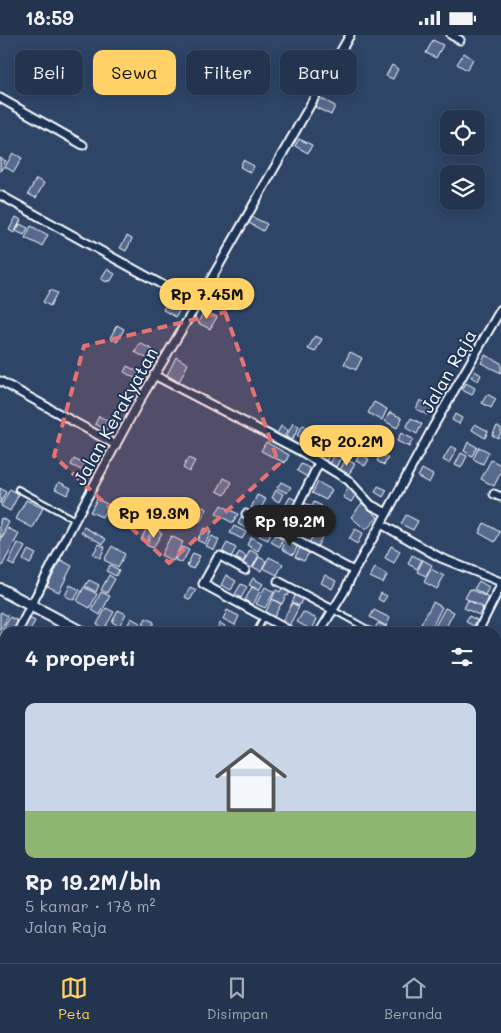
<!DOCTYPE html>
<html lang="id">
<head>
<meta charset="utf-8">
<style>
  :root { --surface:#22344e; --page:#2a3c55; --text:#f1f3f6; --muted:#a2aab6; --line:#3f4f66; --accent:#ffd166 }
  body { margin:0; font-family:Mali,sans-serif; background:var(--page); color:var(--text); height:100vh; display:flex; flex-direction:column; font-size:19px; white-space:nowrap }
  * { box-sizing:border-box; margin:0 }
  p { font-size:16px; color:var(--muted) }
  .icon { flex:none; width:28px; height:28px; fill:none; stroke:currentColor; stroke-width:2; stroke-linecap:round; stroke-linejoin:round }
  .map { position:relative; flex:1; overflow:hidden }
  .sheet { position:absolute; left:0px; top:592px; width:501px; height:336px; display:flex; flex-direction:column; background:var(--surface); border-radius:15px 15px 0 0; box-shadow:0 2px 12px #0003,0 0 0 1px var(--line) }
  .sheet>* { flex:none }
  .banner { position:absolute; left:15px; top:15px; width:471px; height:45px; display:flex; gap:10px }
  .fabs { position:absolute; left:440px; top:75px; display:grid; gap:10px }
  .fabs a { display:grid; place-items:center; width:45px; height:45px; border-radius:10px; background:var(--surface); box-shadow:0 2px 12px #0003,0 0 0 1px var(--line); font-size:25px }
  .price { position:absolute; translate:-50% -42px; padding:0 11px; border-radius:18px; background:var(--accent); color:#111; font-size:16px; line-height:32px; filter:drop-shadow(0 1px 2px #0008) }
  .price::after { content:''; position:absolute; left:50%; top:30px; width:15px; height:11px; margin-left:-8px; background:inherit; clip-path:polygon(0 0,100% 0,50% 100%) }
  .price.current { background:#222; color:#fff }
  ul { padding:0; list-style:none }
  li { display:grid; align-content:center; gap:10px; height:265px; padding:0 25px }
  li+li { border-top:1px solid var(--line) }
  li span { display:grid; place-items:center; height:155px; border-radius:10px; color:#555 }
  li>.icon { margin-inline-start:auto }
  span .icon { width:90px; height:90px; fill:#fffc; stroke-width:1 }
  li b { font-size:21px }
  h2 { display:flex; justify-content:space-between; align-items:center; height:60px; padding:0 25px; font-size:21px }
  .pill { padding:0 18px; border-radius:10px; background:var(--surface); box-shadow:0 2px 12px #0003,0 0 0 1px var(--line); font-size:18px; line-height:45px }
  .pill.current { background:var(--accent); color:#111 }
  .status { display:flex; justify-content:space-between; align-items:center; height:35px; padding:0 25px; background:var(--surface); direction:ltr }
  .status svg { height:14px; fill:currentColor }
  .tab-bar { display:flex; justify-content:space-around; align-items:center; height:70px; border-top:1px solid var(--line); background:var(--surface); font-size:14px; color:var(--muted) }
  .tab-bar a { display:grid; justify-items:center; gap:2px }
  .tab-bar .current { color:var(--accent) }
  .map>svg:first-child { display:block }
  .building { fill:#576b8f; stroke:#fff }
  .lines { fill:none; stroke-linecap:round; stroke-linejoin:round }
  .lane-casing { stroke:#fff; stroke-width:8 }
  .street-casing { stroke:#fff; stroke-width:11 }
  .secondary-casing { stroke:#fff; stroke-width:14 }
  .lane { stroke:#1d3557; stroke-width:4 }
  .street { stroke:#1d3557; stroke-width:7 }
  .secondary { stroke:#1d3557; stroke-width:10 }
  .marked { fill:#e47373; fill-opacity:0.2; stroke:#e47373; stroke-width:4; stroke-dasharray:10 6; stroke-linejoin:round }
  .labels { text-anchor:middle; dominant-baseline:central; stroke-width:4; stroke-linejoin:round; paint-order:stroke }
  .street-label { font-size:18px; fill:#fff; stroke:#1d3557 }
</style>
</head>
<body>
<div class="status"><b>18:59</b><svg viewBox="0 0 49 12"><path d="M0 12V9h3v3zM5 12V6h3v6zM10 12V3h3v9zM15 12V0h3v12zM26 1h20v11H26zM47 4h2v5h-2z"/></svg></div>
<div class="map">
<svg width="501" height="928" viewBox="0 0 501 928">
  <rect width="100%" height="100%" fill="#2e4568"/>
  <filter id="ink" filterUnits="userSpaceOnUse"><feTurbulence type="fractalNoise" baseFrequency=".02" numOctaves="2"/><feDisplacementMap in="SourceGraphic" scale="10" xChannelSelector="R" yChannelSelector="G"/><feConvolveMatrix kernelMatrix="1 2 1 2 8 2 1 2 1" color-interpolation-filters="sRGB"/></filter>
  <g filter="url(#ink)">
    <path class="building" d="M433,5l10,5 -7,13 -10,-5z
      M464,18l9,6 -6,11 -10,-6z
      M392,30l6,4 -5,10 -7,-3z
      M224,31l38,20 -4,8 -38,-20z
      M288,35l15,7 -6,11 -14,-8z
      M320,63l15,8 -4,9 -16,-8z
      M299,104l13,6 -4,8 -13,-7z
      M13,118l9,5 -8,14 -9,-5z
      M0,123l6,3 -6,11z
      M243,125l11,6 -3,7 -11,-6z
      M36,144l8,4 -8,15 -8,-4z
      M16,182l5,3 -7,13 -5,-3z
      M252,182l15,7 -4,7 -14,-8z
      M20,189l8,4 -4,7 -8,-4z
      M31,191l17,9 -6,11 -17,-8z
      M127,201l5,3 -6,12 -6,-3z
      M107,234l8,5 -5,8 -2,-2 -1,2 -6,-3z
      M50,255l7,3 -7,13 -7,-4z
      M218,258l9,5 -6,10 -9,-5z
      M167,267l13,7 -4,8 -13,-7z
      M204,276l13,6 -7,12 -12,-6z
      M117,290l7,4 -7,13 -7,-4z
      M315,301l7,3 -7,13 -7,-3z
      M140,308l13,7 -5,9 -13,-7z
      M350,317l12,6 -6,12 -12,-6z
      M485,320l16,8v10l-20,-10z
      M176,322l12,7 -9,18 -12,-7z
      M127,331l14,7 -3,7 -14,-8z
      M475,336l6,4 -3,6 -7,-4z
      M466,348l9,5 -3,7 -10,-5z
      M487,359l9,5 -5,9 -9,-5z
      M420,365l12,6 -5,9 -11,-6z
      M374,367l13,7 -5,11 -14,-7z
      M390,377l12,6 -5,10 -12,-7z
      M455,379l7,4 -3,6 -7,-4z
      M99,381l12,7 -4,7 -12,-6z
      M411,383l11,6 -5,10 -11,-6z
      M293,388l6,4 -7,13 -6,-3z
      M475,389l13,7 -3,7 -13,-8z
      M303,390l4,2 -5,11 -5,-3z
      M281,391l7,4 -5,9 -7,-4z
      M497,391l4,2v4l-3,6 -6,-3z
      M401,398l12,6 -4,8 -12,-6z
      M313,400l6,3 -6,11 -6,-3z
      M320,402l7,3 -9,17 -7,-3z
      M358,402l10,5 -6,12 -10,-6z
      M266,407l23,13 -4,8 -24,-12z
      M468,407l9,5 -5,9 -8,-5z
      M451,411l6,3 -8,14 -6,-3z
      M479,412l10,5 -6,12 -10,-5z
      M324,416l6,2 -4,8 -6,-3z
      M336,416l7,3 -7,13 -6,-3z
      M461,418l6,3 -6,12 -6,-3z
      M360,419l9,5 -4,7 -9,-5z
      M380,419l8,4 -4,7 -7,-4z
      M188,423l7,3 -6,11 -6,-4z
      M74,424l14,7 -3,6 -14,-7z
      M346,424l9,5 -6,10 -9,-4z
      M491,425l10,5v7l-7,14 -13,-7z
      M301,429l12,6 -4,8 -12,-7z
      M422,434l11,6 -4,8 -11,-6z
      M224,443l8,4 -7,13 -8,-4z
      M59,447l12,6 -4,7 -12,-6z
      M281,447l10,5 -4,6 -10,-5z
      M318,447l14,8 -6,10 -14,-7z
      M378,451l9,4 -4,7 -8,-5z
      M349,452l8,6 -6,9 -8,-5z
      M0,453l6,4 -6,12z
      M10,454l9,5 -9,17 -9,-5z
      M276,455l7,4 -4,8 -7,-4z
      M257,460l9,4 -7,13 -8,-4z
      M290,462l8,4 -5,9 -8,-4z
      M97,464l12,6 -7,12 -12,-5z
      M26,465l17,8 -10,20 -17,-9z
      M192,467l15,7 -7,13 -14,-8z
      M314,467l8,4 -5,11 -8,-4z
      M305,468l6,3 -5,10 -6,-3z
      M362,468l16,14 -12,13 -15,-13z
      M221,470l17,9 -5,9 -17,-9z
      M269,472l8,4 -6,11 -8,-4z
      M150,473l13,6 -4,8 -12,-7z
      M242,480l17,9 -4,9 -17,-9z
      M406,480l12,6 -5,9 -12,-6z
      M1,483l8,4 -9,17v-18z
      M297,485l6,4 -5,10 -7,-3z
      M484,488l16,9 -5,10 -16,-9z
      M234,491l12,6 -4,7 -12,-6z
      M84,492l22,12 -3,5 -22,-12z
      M147,492l5,3 -6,12 -5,-2z
      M8,493l11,6 -17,32 -2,-1v-23z
      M204,493l7,4 -6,12 -8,-4z
      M155,494l7,4 -9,15 -7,-3z
      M355,494l8,4 -6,11 -8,-5z
      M262,495l9,4 -3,6 -9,-4z
      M315,498l7,4 -5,10 -8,-4z
      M275,500l8,5 -3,7 -9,-5z
      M171,501l12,6 -10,19 -12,-6z
      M212,501l7,4 -5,10 -8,-4z
      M251,502l11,6 -4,8 -11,-6z
      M286,505l12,6 -5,9 -11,-6z
      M18,508l7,4 -11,19 -6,-3z
      M227,508l9,5 -5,9 -9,-5z
      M99,509l6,3 -5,11 -7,-4z
      M112,511l13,8 -7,13 -14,-7z
      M391,511l9,5 -6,12 -9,-5z
      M182,512l7,3 -7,13 -7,-3z
      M300,513l9,5 -5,8 -9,-4z
      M28,515l8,4 -6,10 -7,-4z
      M250,515l9,5 -7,13 -9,-4z
      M239,517l7,4 -3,6 -7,-4z
      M193,518l7,3 -7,13 -6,-3z
      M412,520l10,5 -5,9 -9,-5z
      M259,522l7,4 -5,10 -8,-4z
      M269,522l14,7 -6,11 -14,-7z
      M61,525l11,6 -13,26 -12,-6z
      M423,525l9,5 -6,11 -9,-4z
      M110,530l9,5 -3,6 -10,-5z
      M375,533l12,7 -4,8 -13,-6z
      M431,534l13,7 -7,13 -13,-7z
      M109,540l6,4 -8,14 -6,-3z
      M226,540l10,6 -5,9 -10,-5z
      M325,540l11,6 -4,8 -11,-6z
      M253,543l10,6 -4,6 -10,-5z
      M89,545l10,5 -3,7 -11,-6z
      M479,546l10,6 -4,8 -11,-6z
      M241,549l6,3 -6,11 -6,-4z
      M70,550l10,5 -6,10 -9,-4z
      M283,551l8,3 -3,7 -2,-1 -4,9 -10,-5 4,-9 4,2z
      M84,552l13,7 -7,14 -13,-7z
      M190,552l6,3 -6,10 -5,-3z
      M252,552l8,4 -7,14 -8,-5z
      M265,552l9,5 -9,16 -9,-4z
      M470,554l21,10 -5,10 -21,-11z
      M101,557l9,4 -10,19 -8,-5z
      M381,558l6,3 -4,6 -5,-3z
      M296,559l7,4 -4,8 -7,-4z
      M272,564l9,5 -7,13 -9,-4z
      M468,565l15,8 -4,7 -15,-7z
      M433,567l9,5 -11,22 -10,-5z
      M292,568l7,4 -11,21 -7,-4z
      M106,573l8,4 -10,17 -7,-5z
      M445,573l9,4 -11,21h-5l-5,-3z
      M118,575l8,4 -7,12 -7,-4z
      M227,575l12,6 -4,9 -12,-6z
      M374,575l16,8 -4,8 -16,-9z
      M1,577l7,4 -8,15v-18z
      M303,577l14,7 -5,11 -15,-8z
      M469,581l8,4 -3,6 -8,-4z
      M10,582l10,5 -6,11h-9v9l-5,-2v-5z
      M27,582l8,4 -6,12h-10z
      M131,583l9,5 -5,10h-3l-6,-4z
      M146,583l8,4 -5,10 -8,-4z
      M220,588l5,3 -3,7h-7z
      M378,588l9,4 -3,6h-8l-3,-2z
      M272,591l7,4 -1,3h-9z
      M2,631l3,1v13l-5,-3v-8z
      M0,644l5,3v10l-5,-2z
      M0,683l5,3v18l-5,-3z
      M499,726l2,1 -1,12 -4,-2v-6z
      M496,745l5,2v5l-2,4 -3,-2z
      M0,751l5,2v15l-5,-3z
      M498,770l3,2v14l-5,-3v-9z
      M3,794l2,1v11l-5,-2v-4z
      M0,813l5,3v15l-4,7 -1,-1z
      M501,831v15l-5,8v-14z
      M499,854l2,1v15l-5,-3v-9z
      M0,855l5,3v12l-5,-3z
      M496,871l5,2v16l-5,-2z
      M0,872l5,3v10l-1,2 -4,-2z
      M496,903l5,3v11l-6,11h-22l3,-4h20z
      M15,924h18l-2,4h-14l-3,-2z
      M80,924h19l-3,4h-9z
      M190,924h17l-3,4h-6z
      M275,924h18l3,1 -2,3h-21z"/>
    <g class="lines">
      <g class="lane-casing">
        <path id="lane" d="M18,454l57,31
          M333,575l38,21
          M256,598l8,-16
          M433,924l8,4"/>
      </g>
      <g class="street-casing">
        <path id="street" d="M451,0l9,5
          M0,63l83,47
          M0,160l197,109
          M154,340l148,77 46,28 23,25 16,8
          M0,346l116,64
          M494,459l7,3
          M246,479l108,57
          M381,489l60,34 60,24
          M284,499l35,-71
          M245,535l-25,-14 -2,1 -15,27 91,49
          M278,546l55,29
          M480,592l21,-42
          M17,598l58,-113 65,-120 57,-96 153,-269
          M319,598l25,-41 10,-21 27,-47 52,-97 68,-118
          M0,630l5,-10
          M496,639l5,2
          M496,718l5,3
          M0,736l5,-10
          M0,844l5,-10
          M496,857l5,-9
          M0,921l13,7
          M71,928l3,-4
          M154,928l2,-4
          M211,928l2,-4
          M271,928l2,-4
          M365,928l2,-4
          M395,928l2,-4
          M450,928l2,-4"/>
      </g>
      <g class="secondary-casing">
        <path id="secondary" d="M0,554l83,44
          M496,820l5,3"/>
      </g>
      <use href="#lane" class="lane"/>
      <use href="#street" class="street"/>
      <use href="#secondary" class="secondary"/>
    </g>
  </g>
  <path class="marked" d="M225,277l54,152 -110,99 -115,-107 30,-110z"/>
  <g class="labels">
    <g class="street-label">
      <text transform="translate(448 336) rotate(-60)">Jalan Raja</text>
      <text transform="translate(115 381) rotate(-61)">Jalan Kerakyatan</text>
    </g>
  </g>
</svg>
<div class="fabs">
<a><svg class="icon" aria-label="locate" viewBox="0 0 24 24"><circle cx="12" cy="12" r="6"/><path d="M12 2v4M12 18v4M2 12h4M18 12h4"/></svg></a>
<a><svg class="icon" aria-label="layers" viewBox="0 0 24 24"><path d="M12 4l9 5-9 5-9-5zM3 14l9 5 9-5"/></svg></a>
</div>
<b class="price" style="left:207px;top:285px">Rp 7.45M</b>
<b class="price" style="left:347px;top:432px">Rp 20.2M</b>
<b class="price" style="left:154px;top:504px">Rp 19.3M</b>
<b class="price current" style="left:290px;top:512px">Rp 19.2M</b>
<div class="banner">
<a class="pill">Beli</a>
<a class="pill current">Sewa</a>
<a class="pill">Filter</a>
<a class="pill">Baru</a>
</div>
<section class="sheet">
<h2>4 properti<svg class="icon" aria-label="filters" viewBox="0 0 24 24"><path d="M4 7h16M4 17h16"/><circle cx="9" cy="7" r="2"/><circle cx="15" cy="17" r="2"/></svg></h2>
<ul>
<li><span style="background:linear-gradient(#c9d6e8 70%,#8fb573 0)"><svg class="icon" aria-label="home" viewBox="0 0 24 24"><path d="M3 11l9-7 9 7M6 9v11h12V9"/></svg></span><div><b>Rp 19.2M/bln</b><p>5 kamar · 178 m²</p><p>Jalan Raja</p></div></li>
</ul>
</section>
</div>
<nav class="tab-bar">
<a class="current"><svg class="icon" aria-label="map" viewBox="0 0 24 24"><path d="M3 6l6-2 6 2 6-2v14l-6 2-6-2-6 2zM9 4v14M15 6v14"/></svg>Peta</a>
<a><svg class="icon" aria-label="saved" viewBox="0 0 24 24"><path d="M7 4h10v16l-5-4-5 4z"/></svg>Disimpan</a>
<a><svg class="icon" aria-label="home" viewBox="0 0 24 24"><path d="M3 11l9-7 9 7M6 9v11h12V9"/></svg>Beranda</a>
</nav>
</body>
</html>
